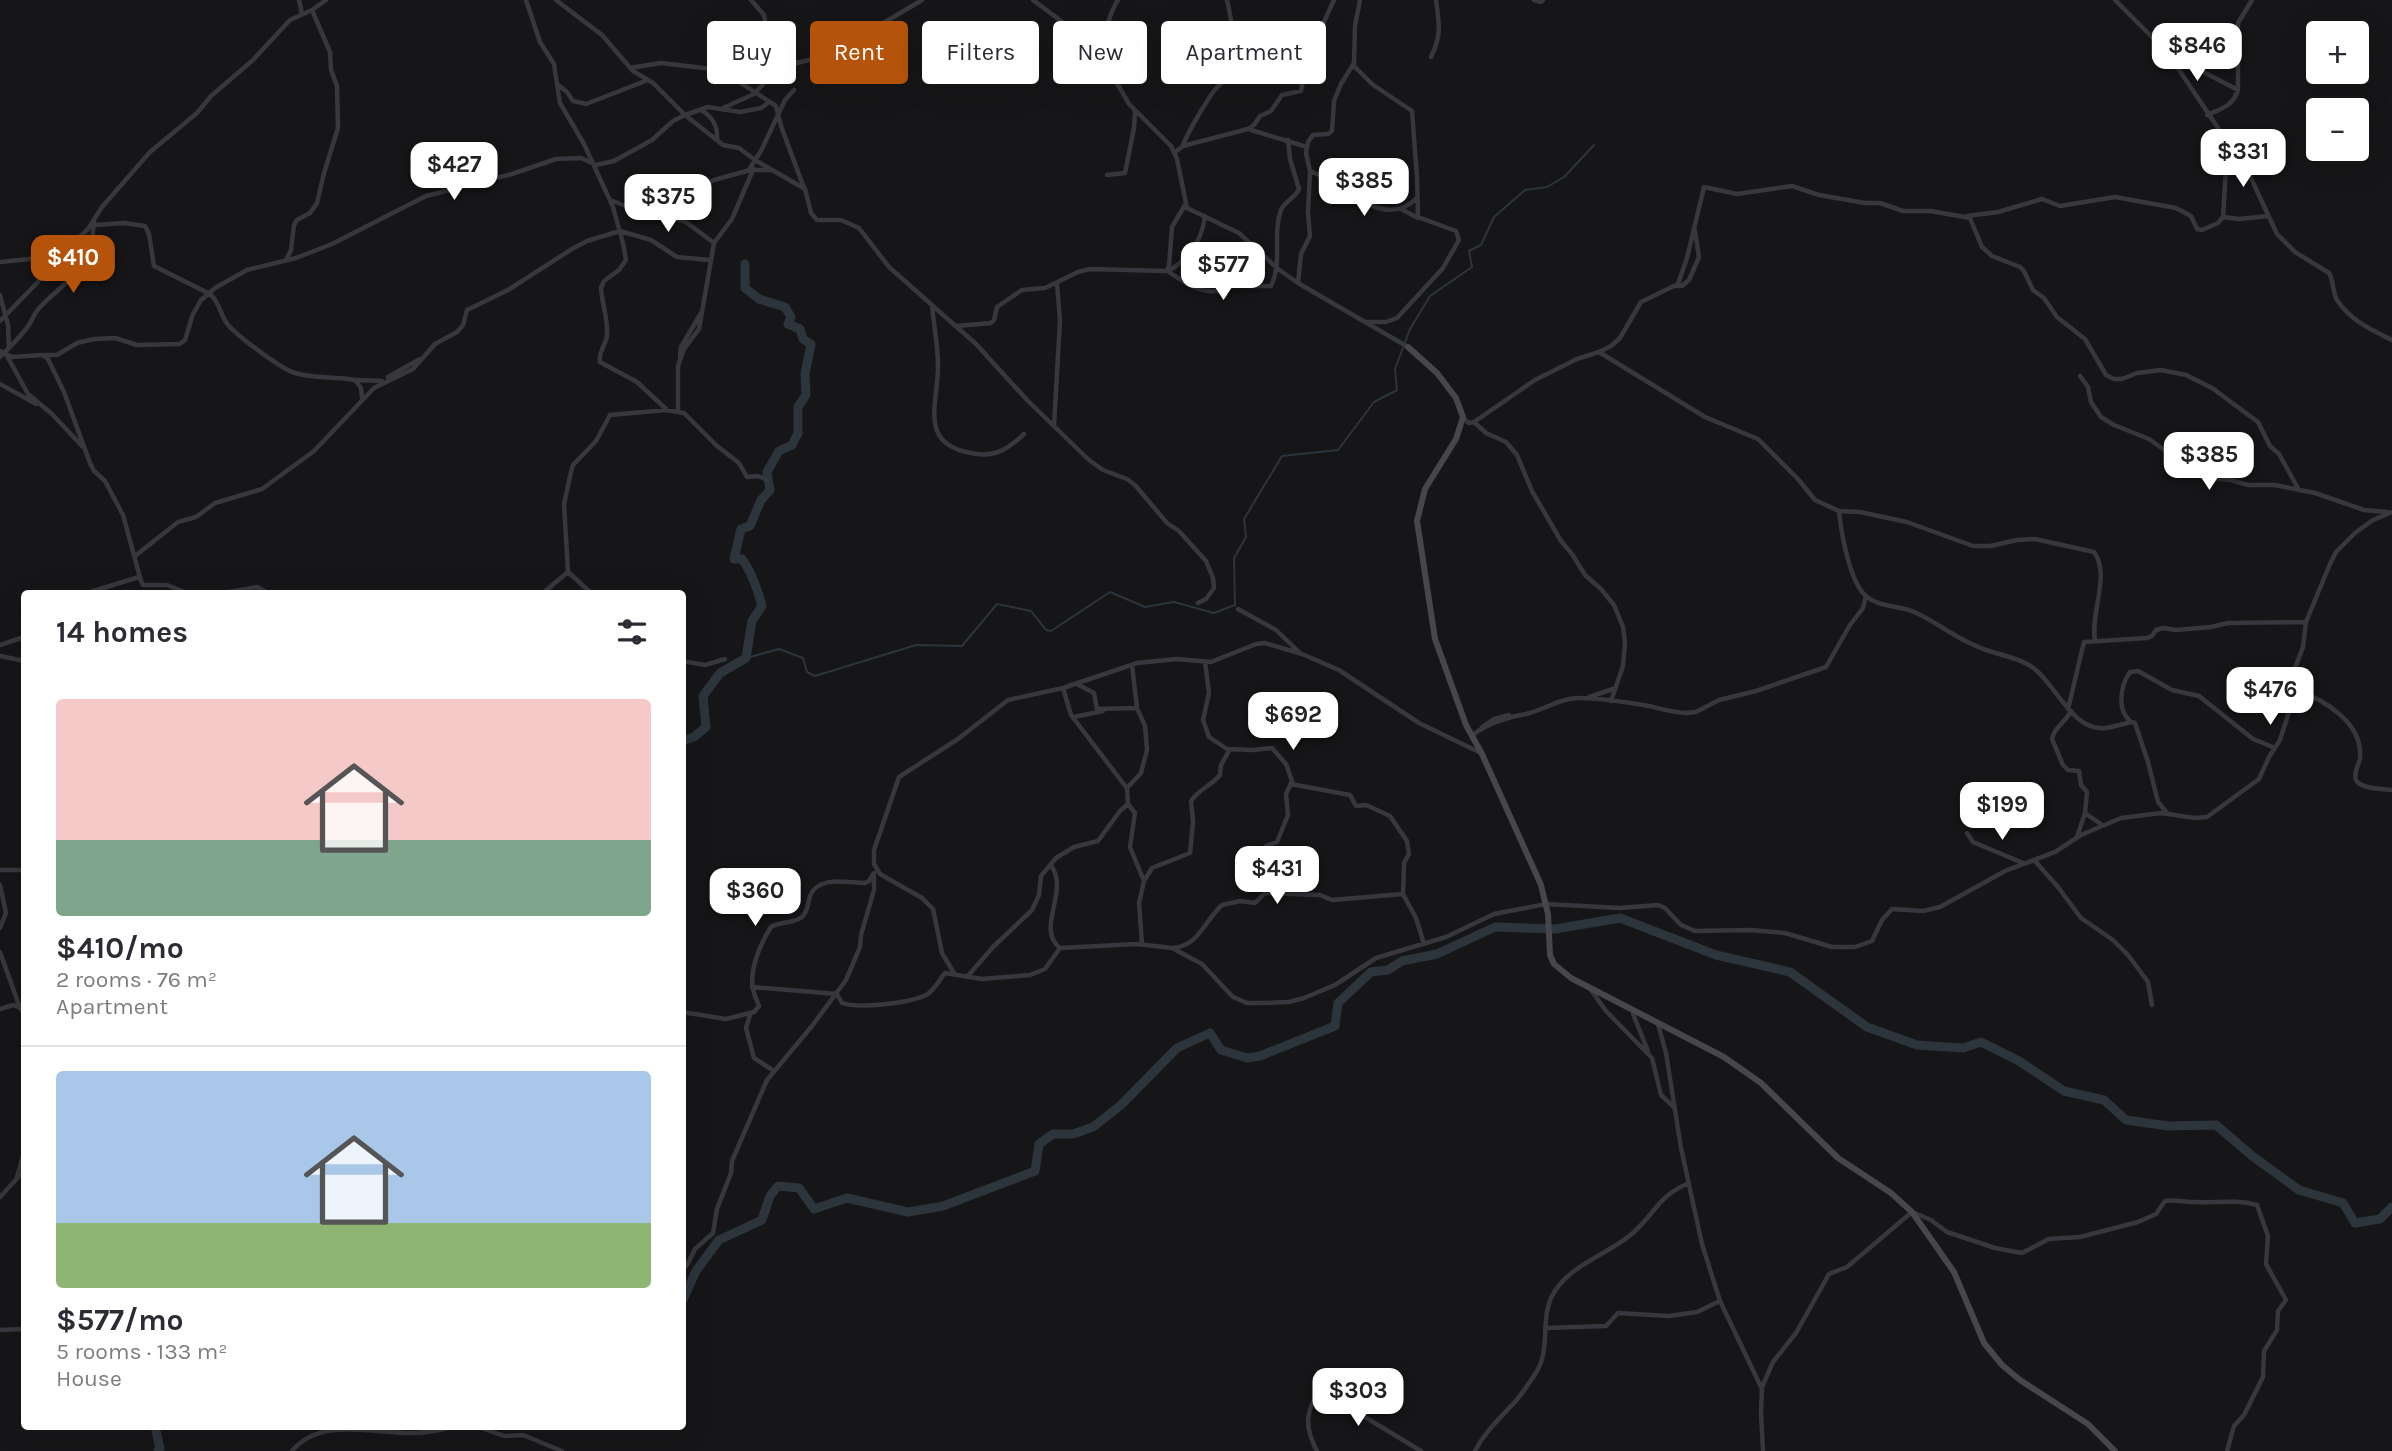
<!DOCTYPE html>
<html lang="en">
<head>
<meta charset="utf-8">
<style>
  :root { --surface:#fff; --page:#f7f7f7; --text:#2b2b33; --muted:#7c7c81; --line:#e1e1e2; --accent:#b45309 }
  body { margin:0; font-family:Karla,sans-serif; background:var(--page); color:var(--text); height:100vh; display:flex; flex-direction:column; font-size:26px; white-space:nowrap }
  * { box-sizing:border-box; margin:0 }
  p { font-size:23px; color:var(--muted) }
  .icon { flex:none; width:38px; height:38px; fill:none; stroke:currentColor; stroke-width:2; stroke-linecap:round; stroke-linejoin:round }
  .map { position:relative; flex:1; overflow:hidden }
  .side { position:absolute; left:21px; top:590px; width:665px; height:840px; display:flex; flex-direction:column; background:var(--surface); border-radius:7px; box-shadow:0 7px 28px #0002 }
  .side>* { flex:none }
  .banner { position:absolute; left:707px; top:21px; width:665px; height:63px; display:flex; gap:14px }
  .buttons { position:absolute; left:2306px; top:21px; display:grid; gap:14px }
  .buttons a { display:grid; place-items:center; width:63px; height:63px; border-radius:7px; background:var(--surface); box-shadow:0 7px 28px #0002; font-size:35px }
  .price { position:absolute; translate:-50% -60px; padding:0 16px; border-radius:14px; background:#fff; color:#222; font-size:23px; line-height:46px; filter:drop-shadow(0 2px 4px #0008) }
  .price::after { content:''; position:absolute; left:50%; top:42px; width:21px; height:16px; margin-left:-10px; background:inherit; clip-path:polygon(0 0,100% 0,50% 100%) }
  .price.on { background:var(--accent); color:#fff }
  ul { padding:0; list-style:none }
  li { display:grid; align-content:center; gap:14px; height:371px; padding:0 35px }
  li+li { border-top:2px solid var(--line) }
  li span { display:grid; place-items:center; height:217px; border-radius:7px; color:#555 }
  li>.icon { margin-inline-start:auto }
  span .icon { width:126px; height:126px; fill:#fffc; stroke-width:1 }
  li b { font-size:30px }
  h2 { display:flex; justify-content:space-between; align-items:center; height:84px; padding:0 35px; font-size:30px }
  .chip { padding:0 24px; border-radius:7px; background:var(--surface); box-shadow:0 7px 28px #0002; font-size:24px; line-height:63px }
  .chip.on { background:var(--accent); color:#fff }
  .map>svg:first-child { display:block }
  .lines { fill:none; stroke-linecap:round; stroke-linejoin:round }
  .stream { stroke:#2c353c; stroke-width:2 }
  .river { stroke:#2c353c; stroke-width:9 }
  .street { stroke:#37383d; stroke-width:4.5 }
  .secondary { stroke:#45474d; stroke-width:6 }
</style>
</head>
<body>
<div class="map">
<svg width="2392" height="1451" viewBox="0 0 2392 1451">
  <rect width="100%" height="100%" fill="#161618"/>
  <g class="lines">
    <path class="stream" d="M746,658l33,-9 24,9 4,14 8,4 101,-31 46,1 35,-42 34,7 15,19 5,1 59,-39 35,15 29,-5 40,11 21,-8 -1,-47 12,-21 -2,-18 38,-63 56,-6 36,-48 23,-12 -2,-21 15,-40 20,-33 42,-29 -3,-16 12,-6 13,-28 31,-27 22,-3 17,-10 30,-32"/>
    <path class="river" d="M682,741l12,-4 12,-10 -3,-31 17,-23 26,-15 6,-37 10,-15c-4,-15 -11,-35 -20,-47h-8l7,-30 9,-3 11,-26 9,-10 -3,-18 12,-21 13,-6 6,-12v-26l8,-12 -1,-21 6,-30 -8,-5 -3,-10 -12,-5 3,-7 -6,-10 -26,-8 -14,-11v-24
      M682,1302l14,-31 23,-31 43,-20 8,-24 8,-10 21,2 15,21 33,-11 61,14 35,-6 92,-35 4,-27 14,-10h20l20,-7 28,-22 56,-57 33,-15 11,17 26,8 13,-2 75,-30 3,-23 33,-31 17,-2 14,-9 35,-7 58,-27 60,2 65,-11 96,37 74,17 77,55 50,18 46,3 18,-6 38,19 45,30 40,9 22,20 42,6 48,-1 35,30 48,35 44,13 12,20 25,-4 12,-12
      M155,1426l5,23 -2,2"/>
    <path class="street" d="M299,0l3,14
      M526,0l14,42 14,22 3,20 10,8 6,9 13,3 62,-24
      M556,0l46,35 31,36 20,12 32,32 23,-8 32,5 21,-4 8,-6
      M751,0l13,15 3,17 8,14 22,17 20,-5 28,-12 77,-46
      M1033,0l56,42 14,17 26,45 42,42 6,13 10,49 52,25 39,36 20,14 110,64
      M1534,0l7,2 2,-2
      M2115,0l52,52 82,122 28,60 18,18 34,21c5,8 3,18 8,27 14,21 33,29 55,40
      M1096,50c12,-16 11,-34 22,-50
      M2171,55l67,35
      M1431,57c11,-21 8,-35 5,-57
      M1353,65l19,19 40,27 5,66 1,40 38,14 3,9 -16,28 -46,50 -11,4h-21
      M630,68l31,-5 60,7 55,36 5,20 23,62
      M557,84l3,19 24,41 29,63 10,36 3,17 -7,10 -15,11 -3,7c1,16 7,30 6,47 -1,10 -9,17 -7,27l37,20 29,27
      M723,108l31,-14 22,-24 21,-7
      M701,110c12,7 17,16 16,30
      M2207,115c14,-6 26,-9 31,-25v-67l14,-23
      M1251,130l56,17
      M1182,147c8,-19 18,-35 29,-52 7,-12 18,-14 22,-30 4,-20 -2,-46 -6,-65
      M1175,152l8,-6 65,-17 6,-4 6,-9 11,-5 11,-16 19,-4 7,-35 26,-56
      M750,168l11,-17 24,-51 9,-10
      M1310,171c33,12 73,61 107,27
      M1107,175l18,-2 9,-45 1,-17
      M610,200l29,11 17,-9 32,-9 26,-13 40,-11
      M645,209l41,13 28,21
      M1401,209l17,9
      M1967,216l31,-4 44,-13 18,7 55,-9 61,11 15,8 6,13 5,1 16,-7 5,-6 3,-49 9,-15
      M2223,217l16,2 29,-3
      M94,225l30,-2 21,3 4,8 5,32 56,28c10,8 10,22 19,32 10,11 52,43 66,47 19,6 40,3 60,7l6,8 1,10
      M286,260l5,-10 3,-25 3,-5 13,-7 7,-10 7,-30 14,-45 -1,-42 -6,-16 -1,-18 -18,-42
      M0,262l39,-4 16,2
      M1169,266v6c15,10 29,21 48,19l4,-5h50c12,-25 1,-51 10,-76 4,-9 14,-12 18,-21l-9,-30 -2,-19
      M1170,270c20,-12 32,-30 35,-54
      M1298,283l3,-29 9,-18 -2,-23 2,-42 -4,-18 2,-11 5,-7 15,-1 4,-3 2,-30 7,-17 13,-21 1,-37 5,-26
      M1676,286h6l7,-6 10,-23 -4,-26
      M0,295l8,30 1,23
      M932,306c2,20 6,40 6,60 0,38 -20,78 33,87 23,5 36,-3 53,-19
      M0,321l37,-38 11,-16 40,-38 14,-22 48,-55 47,-39 14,-17 42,-36 37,-40 22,-10 14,-10
      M956,326l35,-3 3,-3 3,-13 25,-17 23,-2 33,-16 12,-3 76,2 3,-5 3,-39 13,-22
      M0,351l12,6 30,-2 6,4 16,33 26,71 4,8 11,10 18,34 18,66 2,4h24l20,8
      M1599,352l106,65 53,22 40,40 17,21 24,11 21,1 47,10 66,24h17l27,-6 18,-1 59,13c17,23 -4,60 1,88
      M6,354l22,40 24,20 30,32
      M45,355h12l20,-12 17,-4 21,-1 22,7 43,-1 5,-4 8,-26 8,-14 14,-12 32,-18 49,-12 36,-14 94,-48 86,-22 44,-15 25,-1 15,7 18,-4 38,-21 21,-19 12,-6 38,30 16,3 16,12 50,29 6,24 6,7h24l18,8 30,39 87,77 52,57 61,59 14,10 24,9 8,6 32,38 12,8 27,30 7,17 1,10 -8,11 -8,4
      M0,357c9,-9 18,-18 26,-28 6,-7 8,-17 15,-23 32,-32 49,-34 53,-84
      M680,357l1,-10 20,-34
      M2080,376l8,11 3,15 10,15 13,8 35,14 54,39 28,2 17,5h27l40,8 49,17 23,2
      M388,377l32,-18
      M356,380l26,1
      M0,384l36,20
      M678,411v-45l6,-17 15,-20 15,-86 18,-24 21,-49h18
      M1463,418l6,5 5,-1 12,11 20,9 11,13 15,36 29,50 11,13 13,21 16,14 13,16 9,22 2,16 -2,23 -12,35
      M1474,422l61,-42 42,-21 22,-7 12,-6 9,-8 21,-36 37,-18 9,-26 17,-71 33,7 55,-8 27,9 46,8h15l23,8h28l39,7 12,29 10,9 28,11 4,4 9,19 11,8 13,19 28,22 21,36 8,4h8l15,-6 24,-3 25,5 26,13 46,34 12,24 9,8 20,36
      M1054,426l6,-106 -3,-36
      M1839,511c2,21 10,66 24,82 14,15 33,12 49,18 22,9 40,25 62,34 17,9 38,10 55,20 25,14 42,67 76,63 9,-1 18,-4 26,-6l4,1 13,39 10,40 9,11
      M2392,512l-19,8 -18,13 -19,19 -6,12 -24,58 -3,25 -11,29 4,14c29,10 67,33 64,68 -1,7 -7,14 -4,22 4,9 27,9 36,10
      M135,556l43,-34 18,-5 19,-14 47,-14 52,-38 60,-63 39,-19 22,-25 22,-12 6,-7 4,-15 41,-20 64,-41 15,-8 33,-10 31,9 26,17 32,3
      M87,593l52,-16
      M223,593l34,-6 11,6
      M543,593l25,-21
      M591,593l-23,-21 -4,-68 7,-32 2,-7 23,-24 14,-26 56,-5 18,3 33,33 22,17 8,14 11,-1 10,4
      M1238,609l38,21 25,24
      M0,645l24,-8
      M0,656l24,5
      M682,661l23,4 20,-6
      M1205,662l4,31 -6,27 6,17 18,12 26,1 19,-2 14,16 6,17 -6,13 2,21 -11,27 -11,4 -5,15 4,32
      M1077,684l17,9 3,16 40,-1
      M1063,688l8,27 55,72
      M1589,697l24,-8
      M2068,709l16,-67 63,-4 5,-2 4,-6 7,-2 13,2 35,-3 17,-4 78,-1
      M2071,711c-5,11 -17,16 -19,28l11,26 5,5 11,1 2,14 6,7 -2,21 -8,24
      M1074,717l29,-6
      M2130,721c-13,-11 -10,-35 0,-49l8,-1 34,19 27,6 54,43 22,9
      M1482,727l12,-8 15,-4
      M1472,736c13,-12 36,-19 54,-22 18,-4 34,-16 52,-16 23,0 48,4 71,8 13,3 25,7 38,7l9,-1 23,-12 37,-9 70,-24 24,-42 13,-17 3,-12
      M1291,784l59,11 6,11 10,-1 24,11 17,25 2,13 -5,9 -1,31 13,24 8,26
      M1128,804l7,9 -5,34 14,34 -5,22 3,41
      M2085,813l17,12
      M1967,833l6,9 50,21
      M2034,860l24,27 23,31 32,22 15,15 20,27 4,23
      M1051,865c19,27 -16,63 9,83
      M0,870h24
      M1144,881l8,-13 38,-15 3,-31 -2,-21c8,-12 20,-15 29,-26l1,-10 9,-16
      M0,885l6,28 -6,15
      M1173,948c26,-2 32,-28 49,-43l18,-4 15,2 10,-10 55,2 12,5 71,-6
      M0,952l20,56 4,6
      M954,973l-12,-20 -9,-44 -11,-11 -42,-24 -6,-10v-14l25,-73 59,-38 50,-39 55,-12 74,-25 40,-4 34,3 45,-18 9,-1 37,11 37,16 80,53 62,30
      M967,977l26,-30 39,-37 7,-15 2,-19 15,-18 18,-11 24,-6 22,-30 8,-7 -1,-16 14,-15 6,-23 -2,-24 -8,-18 -5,-43
      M752,987l85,7 5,9c17,6 68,0 84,-8 9,-5 13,-15 19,-22l37,6 48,-4 15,-6 15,-21 77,-4 35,4 30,16 31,33 14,6h15l27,-1 15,-4 31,-13 41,-27 70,-21 48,-23 52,-10 74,4 38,-3 7,3 16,17 14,6 55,-1 35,3 47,14h23l17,-6 10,-21 10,-11 31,2 17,-4 65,-36 50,-19 26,-17 40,-17 40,-5 34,5 12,-1 52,-38 10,-22 11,-17 16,-50
      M1591,990l15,21 46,47 9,37 13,12
      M0,1009l13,-4 6,2
      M682,1012l44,7 28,-7 5,-6c-2,-6 -5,-11 -6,-17 -4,-19 8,-47 18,-62 10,-6 22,-3 31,-10 6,-6 6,-14 8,-21 8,-21 38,-13 55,-13l4,-2 5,-8
      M1635,1012l-2,2 15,37
      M750,1015l-4,13 8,30 20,13
      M1658,1024l8,29 15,95 21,96 18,57 41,86
      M17,1177l7,-24
      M0,1197l24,-26
      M682,1270l5,-5 8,-16 18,-16 4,-24 14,-36 1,-12 35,-81 45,-54 34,-46 14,-33 1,-12 13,-45v-17
      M1545,1328l61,-2 12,-13 51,3 28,-4 23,-11
      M0,1330l24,-1
      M1318,1380l32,28 71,43
      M476,1426l28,10 19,-1 39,16
      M292,1451c29,-35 83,-17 123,-18 15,0 29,-4 43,-7
      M1317,1451c-14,-26 -11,-41 5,-65
      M1475,1451c9,-18 24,-32 37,-46 9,-9 18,-23 25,-34 13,-22 4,-51 14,-73 15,-33 58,-43 83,-66 22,-20 24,-36 55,-49
      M1763,1451l-2,-38 1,-26 11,-25 23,-29 33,-59 18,-7 65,-55 19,8 16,12 48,16 27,5 27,-14 31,-2 58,-15 18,-8 9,-13c10,-2 19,1 29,1 22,1 41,-3 63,3l11,31 -2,28 20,36 -8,11 -1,19 -13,21 -1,26 -19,38 -10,11 -7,25"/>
    <path class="secondary" d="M1408,347l29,26 19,25 7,19 -7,22 -31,50 -8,32 18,118 31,86 16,29 59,131 7,29 2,41 4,9 17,14 153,79 37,26 77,75 53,35 21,19 42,60 30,71 18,22 18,15 68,44 27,27"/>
  </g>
</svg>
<div class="buttons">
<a>+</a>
<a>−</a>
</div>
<b class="price" style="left:2197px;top:83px">$846</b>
<b class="price" style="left:2243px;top:189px">$331</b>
<b class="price" style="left:454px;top:202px">$427</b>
<b class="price" style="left:1364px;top:218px">$385</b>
<b class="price" style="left:668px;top:234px">$375</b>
<b class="price on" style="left:73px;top:295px">$410</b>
<b class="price" style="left:1223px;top:302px">$577</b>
<b class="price" style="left:2209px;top:492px">$385</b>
<b class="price" style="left:2270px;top:727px">$476</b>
<b class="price" style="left:1293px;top:752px">$692</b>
<b class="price" style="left:2002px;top:842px">$199</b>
<b class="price" style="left:1277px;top:906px">$431</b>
<b class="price" style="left:755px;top:928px">$360</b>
<b class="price" style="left:1358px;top:1428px">$303</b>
<div class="banner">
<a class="chip">Buy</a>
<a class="chip on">Rent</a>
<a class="chip">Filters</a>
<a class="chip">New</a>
<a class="chip">Apartment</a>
</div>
<section class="side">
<h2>14 homes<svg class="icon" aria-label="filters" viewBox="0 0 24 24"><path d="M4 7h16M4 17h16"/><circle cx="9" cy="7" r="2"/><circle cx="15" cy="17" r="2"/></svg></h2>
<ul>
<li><span style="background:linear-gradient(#f6c9c9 65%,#7fa58c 0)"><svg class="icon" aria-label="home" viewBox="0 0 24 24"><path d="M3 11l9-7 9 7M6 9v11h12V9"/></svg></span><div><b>$410/mo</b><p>2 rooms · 76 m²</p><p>Apartment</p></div></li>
<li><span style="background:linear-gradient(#a9c7e8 70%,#8fb573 0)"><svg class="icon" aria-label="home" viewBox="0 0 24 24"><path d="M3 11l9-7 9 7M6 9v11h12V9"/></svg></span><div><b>$577/mo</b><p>5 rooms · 133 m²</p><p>House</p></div></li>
</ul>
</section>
</div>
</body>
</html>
